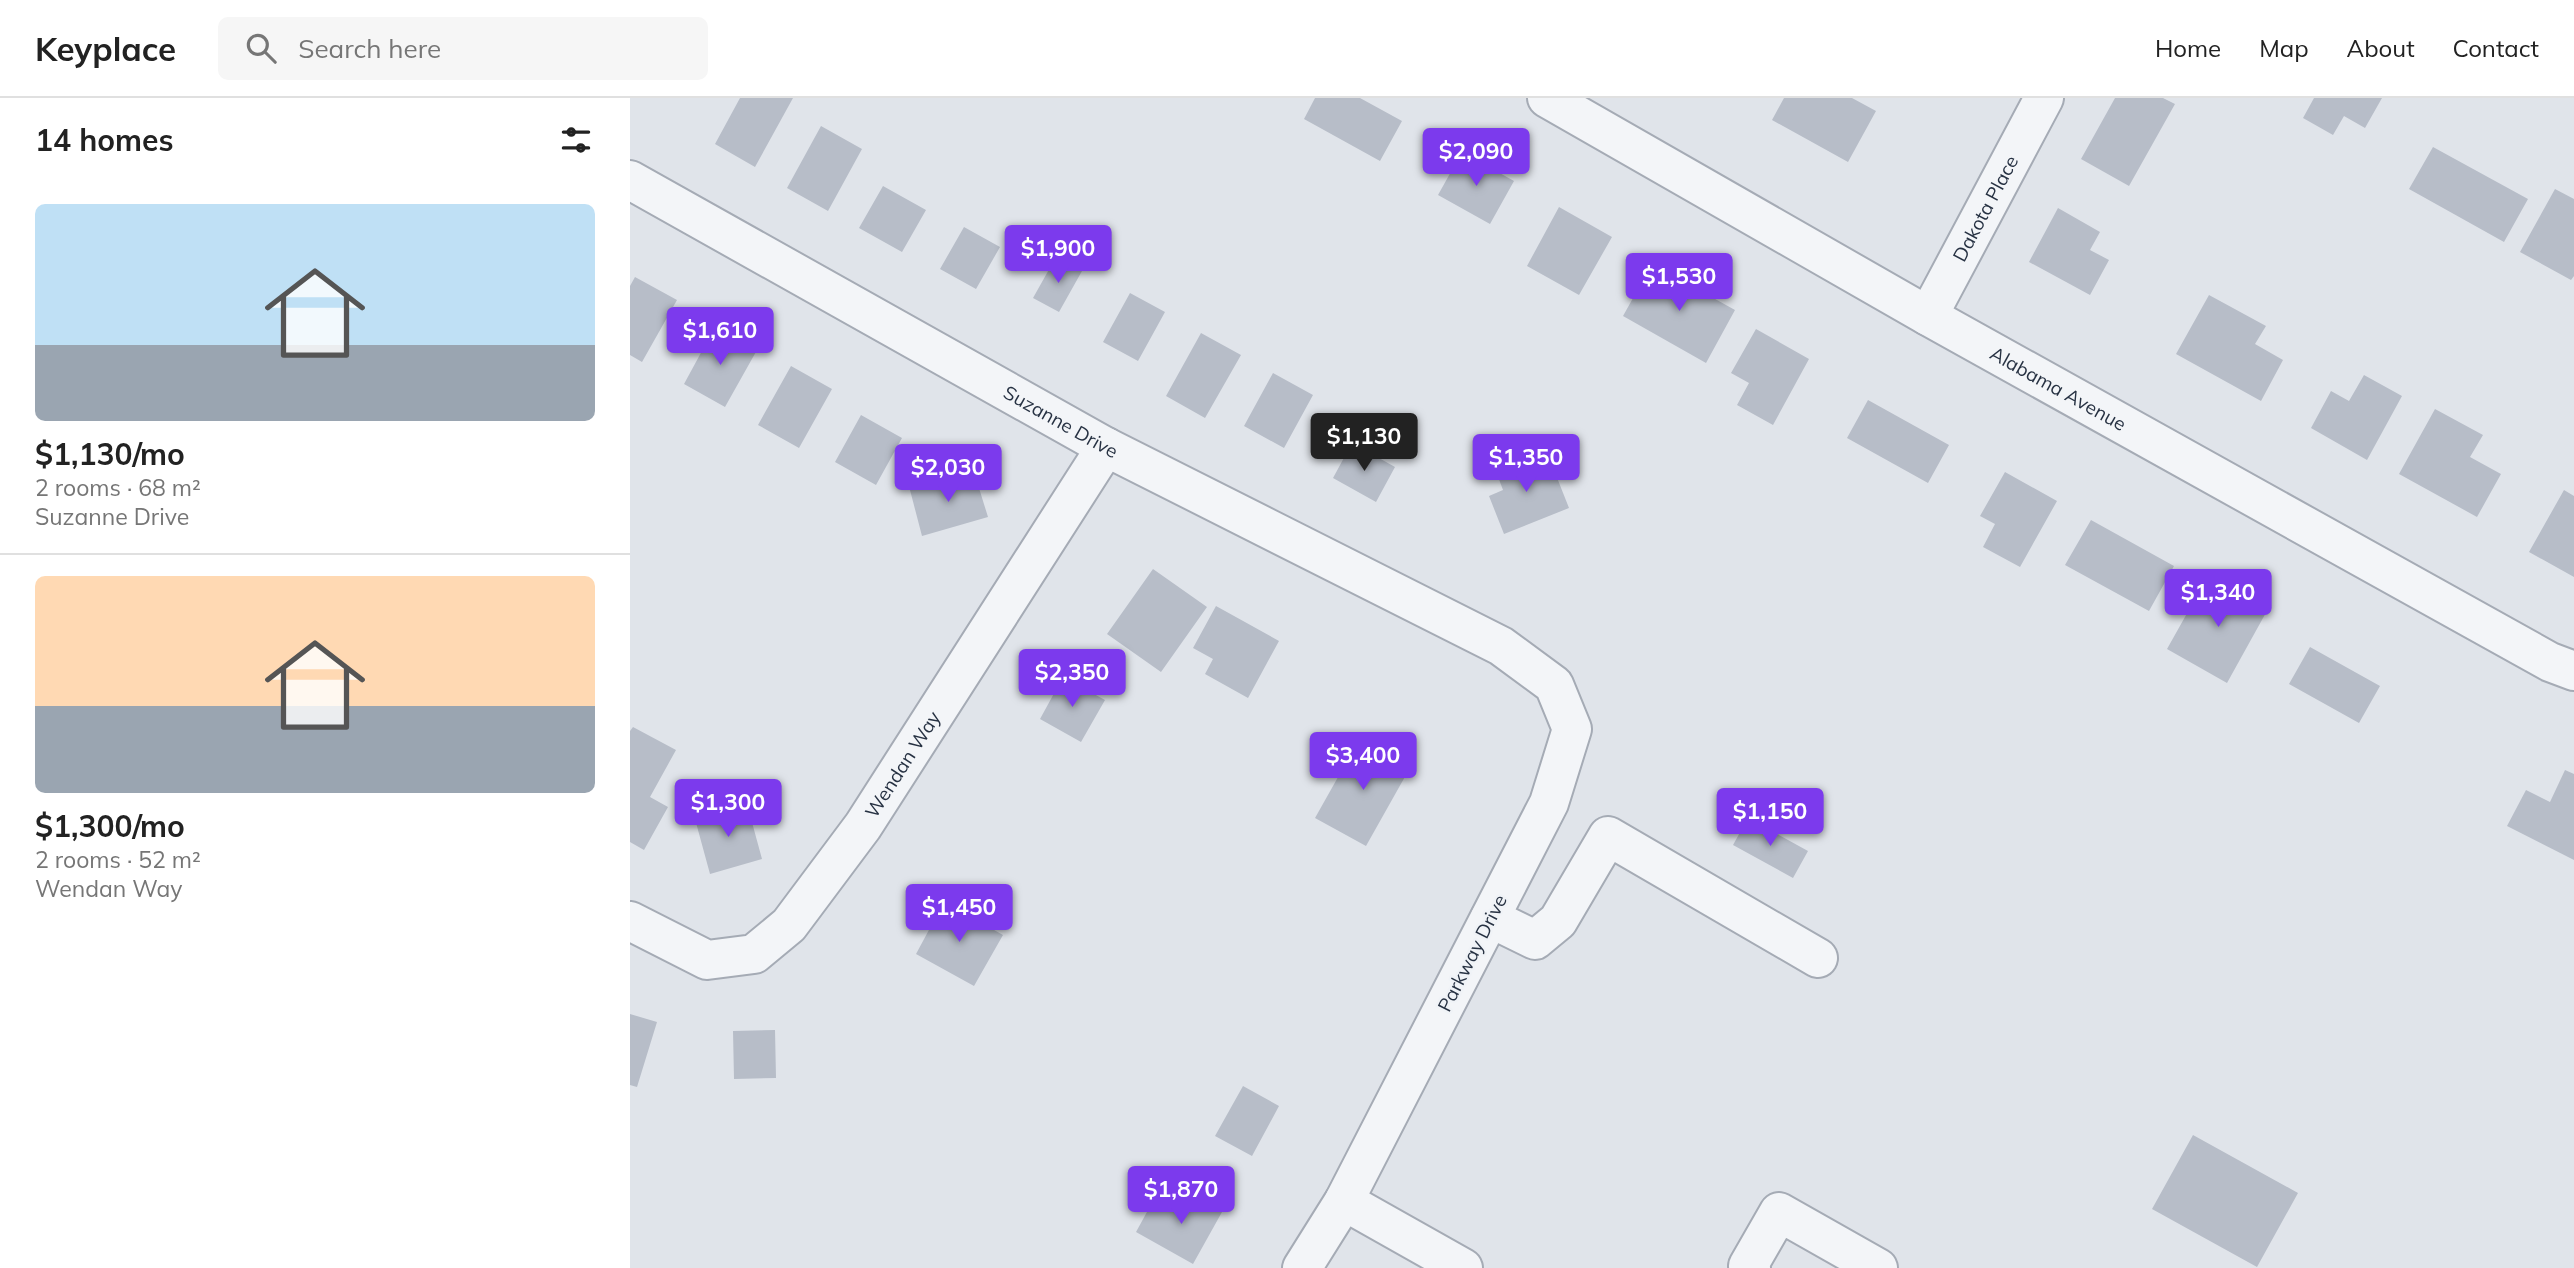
<!DOCTYPE html>
<html lang="en">
<head>
<meta charset="utf-8">
<style>
  :root { --surface:#fff; --page:#f6f6f6; --text:#222; --muted:#767676; --line:#e0e0e0; --accent:#7c3aed }
  body { margin:0; font-family:Mulish,sans-serif; background:var(--page); color:var(--text); height:100vh; display:flex; flex-direction:column; font-size:26px; white-space:nowrap }
  * { box-sizing:border-box; margin:0 }
  p { font-size:23px; color:var(--muted) }
  .icon { flex:none; width:38px; height:38px; fill:none; stroke:currentColor; stroke-width:2; stroke-linecap:round; stroke-linejoin:round }
  .map { position:relative; flex:1; overflow:hidden }
  .panel { display:flex; flex-direction:column; background:var(--surface); width:630px }
  .panel>* { flex:none }
  .price { position:absolute; translate:-50% -60px; padding:0 16px; border-radius:7px; background:var(--accent); color:#fff; font-size:23px; line-height:46px; filter:drop-shadow(0 2px 4px #0008) }
  .price::after { content:''; position:absolute; left:50%; top:42px; width:21px; height:16px; margin-left:-10px; background:inherit; clip-path:polygon(0 0,100% 0,50% 100%) }
  .price.active { background:#222; color:#fff }
  ul { padding:0; list-style:none }
  li { display:grid; align-content:center; gap:14px; height:371px; padding:0 35px }
  li+li { border-top:2px solid var(--line) }
  li span { display:grid; place-items:center; height:217px; border-radius:10px; color:#555 }
  li>.icon { margin-inline-start:auto }
  span .icon { width:126px; height:126px; fill:#fffc; stroke-width:1 }
  li b { font-size:30px }
  h2 { display:flex; justify-content:space-between; align-items:center; height:84px; padding:0 35px; font-size:30px }
  header { display:flex; align-items:center; gap:42px; box-sizing:border-box; height:98px; padding:0 35px; background:var(--surface); border-bottom:2px solid var(--line) }
  header strong { font-size:33px }
  nav { display:flex; gap:38px; margin-inline-start:auto; font-size:24px }
  .search { width:490px; height:63px; background:var(--page); display:flex; align-items:center; gap:18px; box-sizing:border-box; padding:0 24px; border-radius:10px; color:var(--muted); font-size:26px }
  main { display:flex; flex:1; min-height:0 }
  .map>svg:first-child { display:block }
  .building { fill:#b7bdc8 }
  .lines { fill:none; stroke-linecap:round; stroke-linejoin:round }
  .minor-casing { stroke:#a5abb5; stroke-width:42 }
  .minor { stroke:#f3f5f8; stroke-width:38 }
  .labels { text-anchor:middle; dominant-baseline:central; stroke-width:5; stroke-linejoin:round; paint-order:stroke }
  .street-label { font-size:19px; fill:#273243; stroke:#f0f3f7 }
</style>
</head>
<body>
<header>
<strong>Keyplace</strong>
<div class="search"><svg class="icon" aria-label="search" viewBox="0 0 24 24"><circle cx="10" cy="10" r="6"/><path d="M15 15l6 6"/></svg>Search here</div>
<nav><a>Home</a><a>Map</a><a>About</a><a>Contact</a></nav>
</header>
<main>
<section class="panel">
<h2>14 homes<svg class="icon" aria-label="filters" viewBox="0 0 24 24"><path d="M4 7h16M4 17h16"/><circle cx="9" cy="7" r="2"/><circle cx="15" cy="17" r="2"/></svg></h2>
<ul>
<li><span style="background:linear-gradient(#bfe0f5 65%,#9aa5b1 0)"><svg class="icon" aria-label="home" viewBox="0 0 24 24"><path d="M3 11l9-7 9 7M6 9v11h12V9"/></svg></span><div><b>$1,130/mo</b><p>2 rooms · 68 m²</p><p>Suzanne Drive</p></div></li>
<li><span style="background:linear-gradient(#ffd9b3 60%,#9aa5b1 0)"><svg class="icon" aria-label="home" viewBox="0 0 24 24"><path d="M3 11l9-7 9 7M6 9v11h12V9"/></svg></span><div><b>$1,300/mo</b><p>2 rooms · 52 m²</p><p>Wendan Way</p></div></li>
</ul>
</section>
<div class="map">
<svg width="1944" height="1170" viewBox="0 0 1944 1170">
  <rect width="100%" height="100%" fill="#e0e4ea"/>
  <path class="building" d="M110,0h53l-38,69 -40,-23z
    M685,0h45l42,23 -22,40 -76,-42z
    M1154,0h68l24,13 -28,51 -76,-42z
    M1485,0h48l12,6 -46,82 -48,-27z
    M1684,0h68l-17,30 -21,-12 -11,19 -30,-17z
    M191,28l41,23 -34,62 -41,-23z
    M1803,49l95,52 -24,43 -95,-53z
    M832,54l52,29 -24,43 -52,-29z
    M253,88l43,24 -24,42 -43,-24z
    M1925,91l19,10v77l-3,4 -51,-28z
    M929,109l53,30 -33,58 -52,-29z
    M1428,110l42,24 -10,18 19,10 -19,35 -61,-33z
    M334,129l36,20 -24,42 -36,-20z
    M426,159l26,14 -23,41 -26,-14z
    M1022,166l83,46 -29,53 -83,-47z
    M5,179l42,23 -35,62 -12,-7v-69z
    M500,195l35,19 -27,49 -35,-19z
    M1579,197l57,31 -11,18 28,16 -22,41 -85,-47z
    M85,229l42,23 -32,57 -41,-23z
    M1126,231l53,30 -36,66 -36,-20 12,-22 -18,-10z
    M571,235l40,22 -36,63 -39,-22z
    M161,268l41,23 -33,59 -41,-23z
    M643,275l40,22 -29,53 -40,-22z
    M1734,277l38,21 -35,64 -56,-32 20,-37 18,10z
    M1238,302l81,45 -21,38 -81,-45z
    M1805,311l48,26 -13,22 31,17 -24,43 -78,-43z
    M231,317l41,23 -26,47 -41,-23z
    M722,345l43,24 -19,35 -43,-24z
    M898,354l8,20 16,-7 17,43 -65,26 -15,-38 14,-6 -9,-24z
    M344,374l14,45 -66,19 -12,-46z
    M1375,374l52,29 -37,66 -37,-20 12,-23 -15,-8z
    M1934,392l10,6v81l-45,-25z
    M1461,422l83,46 -25,45 -84,-46z
    M523,471l54,38 -46,65 -54,-38z
    M1578,478l60,33 -41,74 -60,-34z
    M586,508l63,35 -31,57 -43,-24 8,-15 -20,-11z
    M1680,549l70,39 -21,37 -70,-39z
    M433,579l42,23 -24,42 -41,-23z
    M3,629l43,23 -26,47 18,10 -24,43 -14,-8v-111z
    M730,640l51,28 -45,80 -51,-28z
    M1935,672l9,4v86l-67,-34 19,-36 24,12z
    M117,706l15,55 -52,15 -15,-55z
    M1118,720l60,33 -15,27 -60,-33z
    M314,804l59,33 -29,51 -58,-32z
    M0,916l27,8 -20,65 -7,-2z
    M145,932l1,48 -42,1 -1,-48z
    M613,988l36,20 -27,50 -37,-20z
    M1563,1037l105,58 -41,74 -105,-58z
    M555,1093l37,21 -29,52 -57,-32 17,-31 20,11z"/>
  <g class="lines">
    <g class="minor-casing">
      <g id="minor">
        <path id="s1" d="M917,0l381,218 622,346 24,9"/>
        <path id="s2" d="M0,82l476,267 395,199 53,39 18,44 -23,74 -205,398 -42,67"/>
        <path id="s3" d="M1298,218l116,-218"/>
        <path d="M860,820l45,22 23,-19 50,-85 210,122"/>
        <path id="s4" d="M0,823l77,39 47,-6 35,-29 74,-99 243,-379"/>
        <path d="M714,1103l119,67"/>
        <path d="M1121,1170l-3,-2 31,-54 99,56"/>
      </g>
    </g>
    <use href="#minor" class="minor"/>
  </g>
  <g class="labels">
    <g class="street-label">
      <text stroke="none"><textPath href="#s3" startOffset="122">Dakota Place</textPath></text>
      <text stroke="none"><textPath href="#s1" startOffset="588">Alabama Avenue</textPath></text>
      <text stroke="none"><textPath href="#s2" startOffset="494">Suzanne Drive</textPath></text>
      <text stroke="none"><textPath href="#s4" startOffset="376">Wendan Way</textPath></text>
      <text transform="translate(842 855) rotate(-63)">Parkway Drive</text>
    </g>
  </g>
</svg>
<b class="price" style="left:846px;top:90px">$2,090</b>
<b class="price" style="left:428px;top:187px">$1,900</b>
<b class="price" style="left:1049px;top:215px">$1,530</b>
<b class="price" style="left:90px;top:269px">$1,610</b>
<b class="price active" style="left:734px;top:375px">$1,130</b>
<b class="price" style="left:896px;top:396px">$1,350</b>
<b class="price" style="left:318px;top:406px">$2,030</b>
<b class="price" style="left:1588px;top:531px">$1,340</b>
<b class="price" style="left:442px;top:611px">$2,350</b>
<b class="price" style="left:733px;top:694px">$3,400</b>
<b class="price" style="left:98px;top:741px">$1,300</b>
<b class="price" style="left:1140px;top:750px">$1,150</b>
<b class="price" style="left:329px;top:846px">$1,450</b>
<b class="price" style="left:551px;top:1128px">$1,870</b>
</div>
</main>
</body>
</html>
